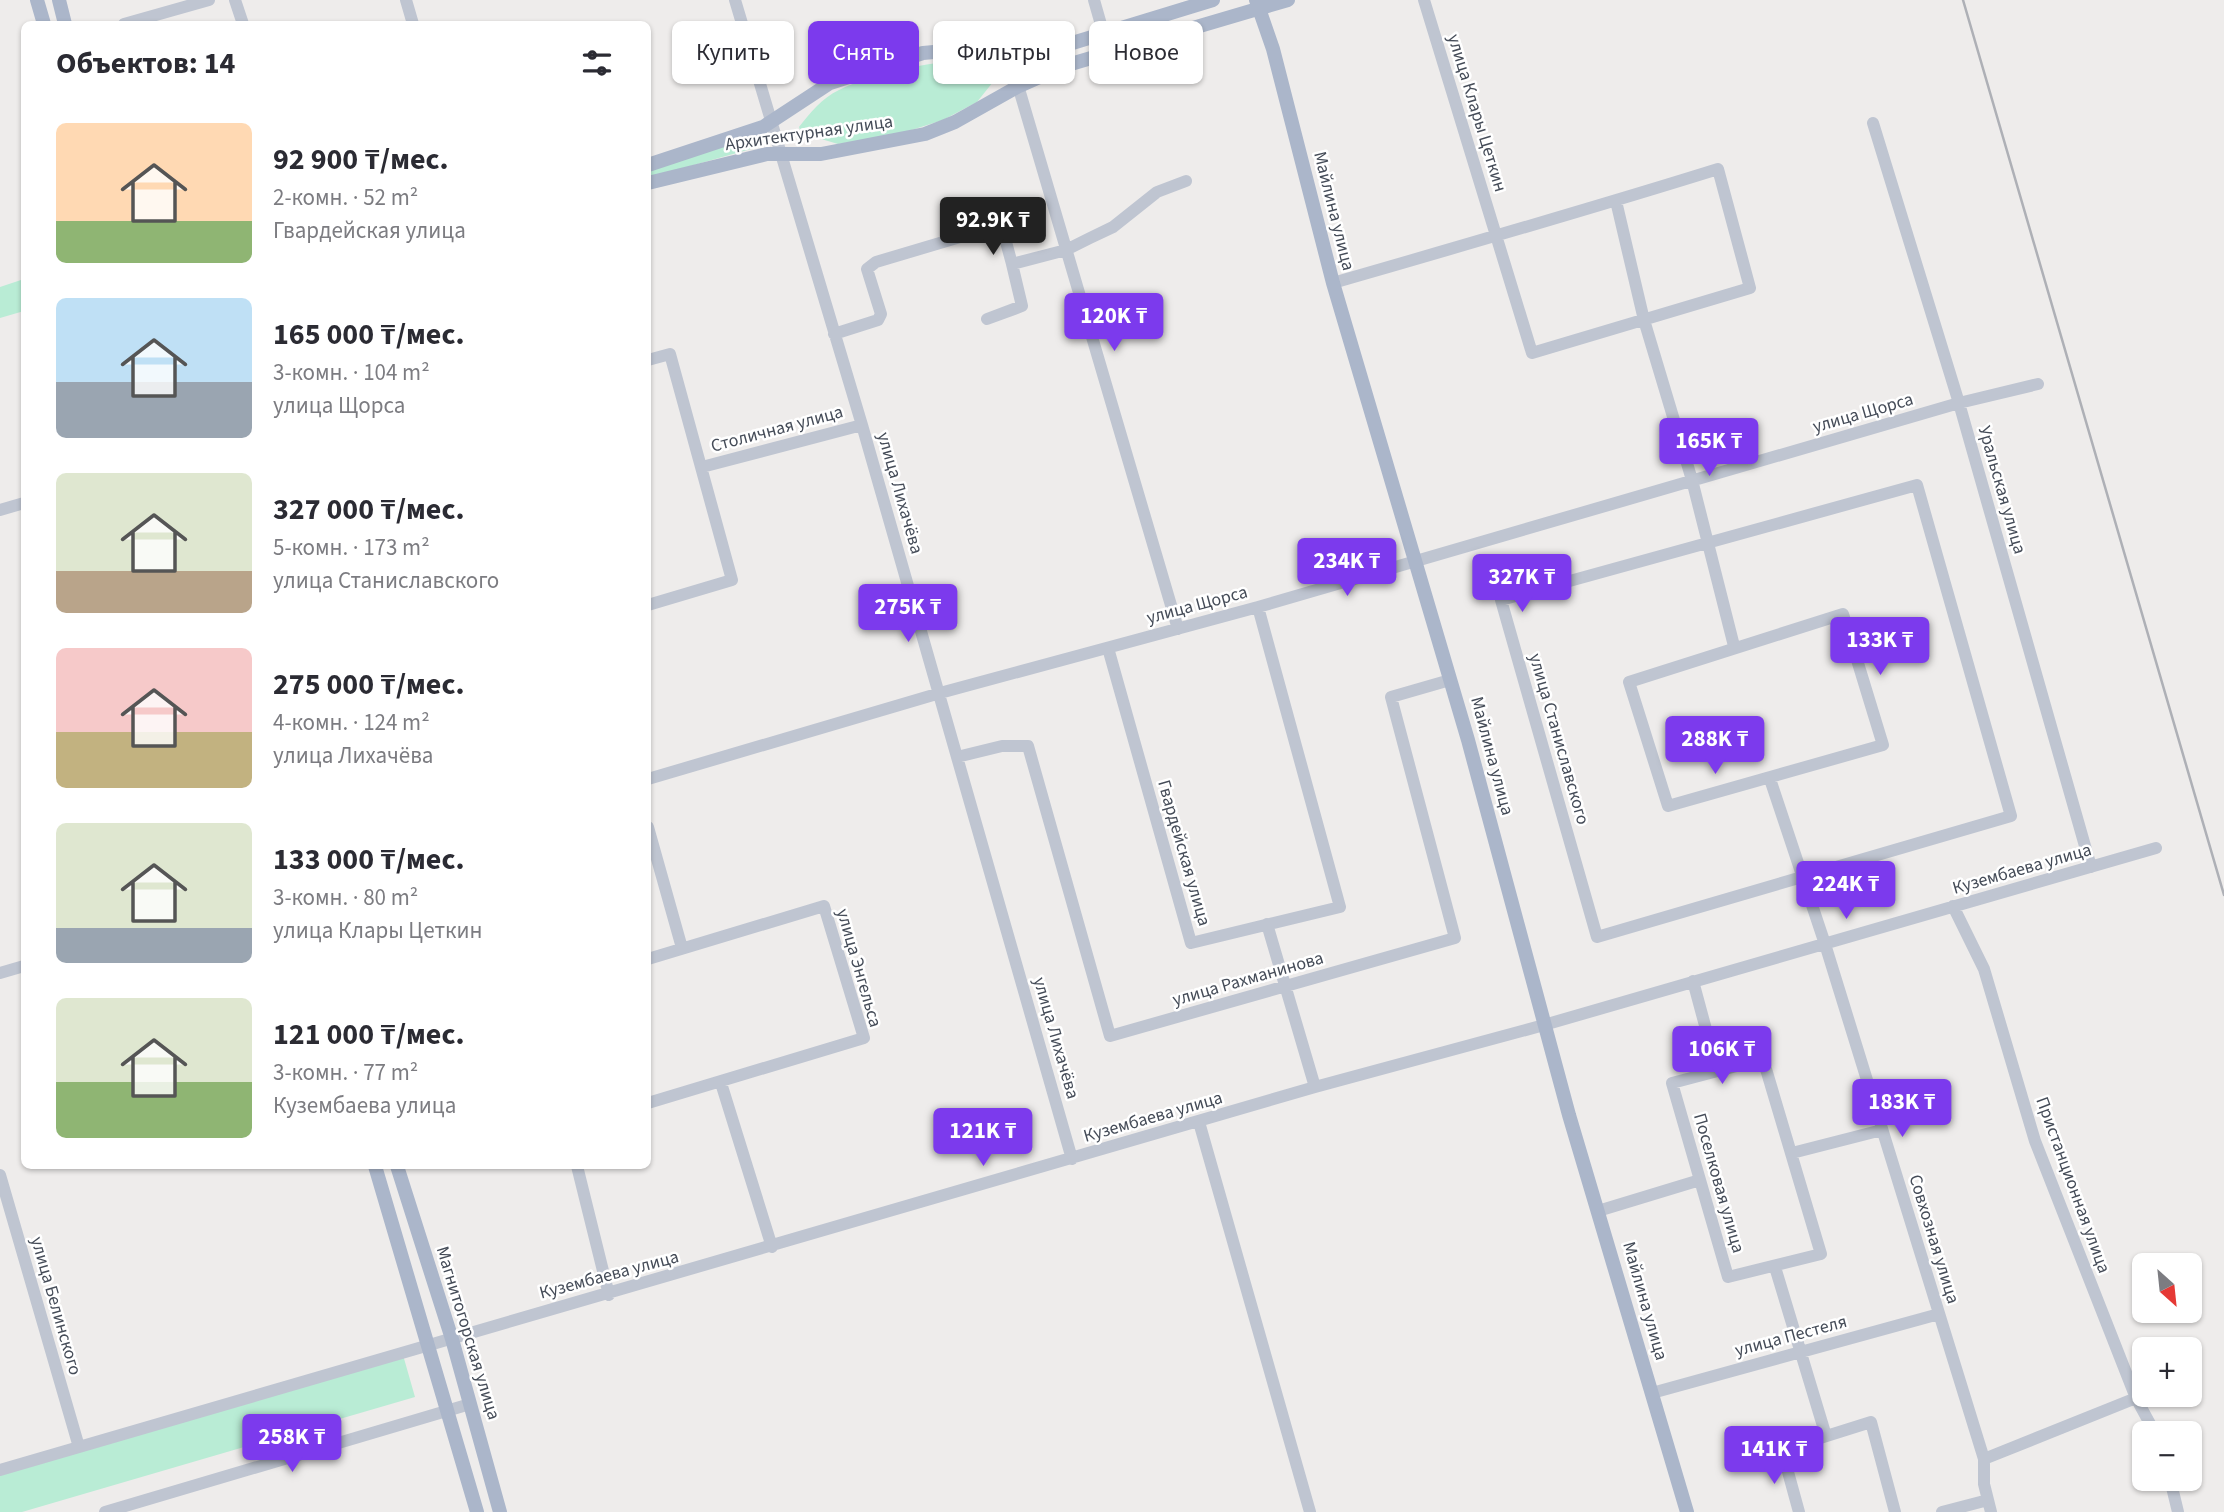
<!DOCTYPE html>
<html lang="ru">
<head>
<meta charset="utf-8">
<style>
  :root { --surface:#fff; --page:#f7f7f7; --text:#2b2b33; --muted:#7c7c81; --accent:#7c3aed }
  body { margin:0; font-family:"Source Sans 3",sans-serif; background:var(--page); color:var(--text); height:100vh; display:flex; flex-direction:column; font-size:26px; white-space:nowrap }
  * { box-sizing:border-box; margin:0 }
  p { font-size:23px; color:var(--muted) }
  .icon { flex:none; width:38px; height:38px; fill:none; stroke:currentColor; stroke-width:2; stroke-linecap:round; stroke-linejoin:round }
  .map { position:relative; flex:1; overflow:hidden }
  .sheet { position:absolute; left:21px; top:21px; width:630px; height:1148px; display:flex; flex-direction:column; background:var(--surface); border-radius:10px; box-shadow:0 2px 5px #0004 }
  .sheet>* { flex:none }
  .top-card { position:absolute; left:672px; top:21px; width:665px; height:63px; display:flex; gap:14px }
  .needle { width:46px; rotate:153deg }
  .fabs { position:absolute; left:2132px; top:1253px; display:grid; gap:14px }
  .fabs a { display:grid; place-items:center; width:70px; height:70px; border-radius:10px; background:var(--surface); box-shadow:0 2px 5px #0004; font-size:35px }
  .price { position:absolute; translate:-50% -60px; padding:0 16px; border-radius:7px; background:var(--accent); color:#fff; font-size:23px; line-height:46px; filter:drop-shadow(0 2px 4px #0008) }
  .price::after { content:''; position:absolute; left:50%; top:42px; width:21px; height:16px; margin-left:-10px; background:inherit; clip-path:polygon(0 0,100% 0,50% 100%) }
  .price.selected { background:#222; color:#fff }
  ul { padding:0; list-style:none }
  li { display:flex; align-items:center; gap:21px; height:175px; padding:0 35px }
  li span { display:grid; place-items:center; flex:none; width:196px; height:140px; border-radius:10px; color:#555 }
  li>.icon { margin-inline-start:auto }
  span .icon { width:84px; height:84px; fill:#fffc; stroke-width:1 }
  li b { font-size:30px }
  h2 { display:flex; justify-content:space-between; align-items:center; height:84px; padding:0 35px; font-size:30px }
  .pill { padding:0 24px; border-radius:10px; background:var(--surface); box-shadow:0 2px 5px #0004; font-size:24px; line-height:63px }
  .pill.selected { background:var(--accent); color:#fff }
  .map>svg:first-child { display:block }
  .green { fill:#b9ecd5 }
  .lines { fill:none; stroke-linecap:round; stroke-linejoin:round }
  .minor { stroke:#bfc5d1; stroke-width:12 }
  .major { stroke:#abb6ca; stroke-width:14 }
  .rail { stroke:#aeb0b6; stroke-width:2.5 }
  .labels { text-anchor:middle; dominant-baseline:central; stroke-width:5; stroke-linejoin:round; paint-order:stroke }
  .street-label { font-size:18px; fill:#454c58; stroke:#fff }
</style>
</head>
<body>
<div class="map">
<svg width="2224" height="1512" viewBox="0 0 2224 1512">
  <rect width="100%" height="100%" fill="#eeeceb"/>
  <path class="green" d="M968,59l27,10 2,8 -20,25 -34,18 -44,14 -61,10 -37,-11 -2,-6c11,-14 23,-29 40,-37 39,-19 86,-26 129,-31z
    M762,132l3,13 -117,33v-12z
    M24,279v32l-24,7v-31z
    M403,1355l12,42 -393,115h-22v-41z"/>
  <g class="lines">
    <path class="minor" d="M235,0l8,24
      M406,0l7,24
      M735,0l127,425 210,734
      M1094,0l10,35
      M124,24l85,-24
      M1009,55l169,574
      M1873,123l86,280 132,464
      M1616,201l28,119 48,160 42,166
      M1333,283c128,-37 257,-74 385,-114l32,119 -218,65 -108,-353
      M987,319l35,-13 -10,-42
      M834,334l44,-14 3,-6 -14,-45 9,-7 121,-36 6,5 9,33 54,-14 24,-12 23,-11 44,-35 29,-11
      M648,360l22,-6 62,226 -84,25
      M702,467l160,-42
      M1917,485l94,331 -414,121 -96,-337z
      M0,510l24,-7
      M1843,614l40,131 -215,61 -39,-124z
      M1108,648l83,295 149,-36 -82,-300
      M957,757l45,-11h26l82,290 345,-98 -64,-241 59,-17
      M648,779l292,-86 318,-86 701,-204 79,-19
      M1770,779l55,165 159,515v25l7,28
      M648,827l34,121
      M1953,906l31,63 51,172 101,257 19,35
      M1267,924l48,163
      M648,959l176,-53 40,132 -216,65
      M0,973l24,-7
      M1693,981l24,89
      M1763,1059l58,195 -93,23 -56,-194z
      M721,1083l51,164
      M1199,1122l111,390
      M1792,1153l90,-23
      M577,1166l32,129
      M0,1175l79,272
      M1598,1211l102,-31
      M1775,1267l51,169
      M1652,1393l287,-79
      M1984,1459l152,-61
      M0,1470l1315,-383 229,-62 612,-177
      M2170,1479l8,33
      M105,1512l365,-108
      M1799,1512l-17,-62 89,-28 24,90
      M1942,1512l46,-12"/>
    <path class="major" d="M37,0l7,24
      M59,0l6,24
      M1256,0l17,49 60,234 135,457 101,375 118,397
      M648,165l115,-38 67,-44 93,-30 33,-3 53,5 47,-7 157,-48
      M648,183l119,-29h54l104,-20 30,-12 64,-36 45,-20 224,-66
      M375,1166l102,346
      M397,1166l55,173 48,173"/>
    <path class="rail" d="M1963,0l261,895"/>
  </g>
  <g class="labels">
    <g class="street-label">
      <text transform="translate(1477 113) rotate(73)">улица Клары Цеткин</text>
      <text transform="translate(809 133) rotate(-8)">Архитектурная улица</text>
      <text transform="translate(1334 211) rotate(76)">Майлина улица</text>
      <text transform="translate(1863 413) rotate(-16)">улица Щорса</text>
      <text transform="translate(777 429) rotate(-15)">Столичная улица</text>
      <text transform="translate(2002 490) rotate(74)">Уральская улица</text>
      <text transform="translate(900 493) rotate(74)">улица Лихачёва</text>
      <text transform="translate(1197 605) rotate(-15)">улица Щорса</text>
      <text transform="translate(1559 739) rotate(74)">улица Станиславского</text>
      <text transform="translate(1492 756) rotate(75)">Майлина улица</text>
      <text transform="translate(1184 853) rotate(74)">Гвардейская улица</text>
      <text transform="translate(2022 869) rotate(-16)">Кузембаева улица</text>
      <text transform="translate(859 968) rotate(74)">улица Энгельса</text>
      <text transform="translate(1248 979) rotate(-16)">улица Рахманинова</text>
      <text transform="translate(1056 1038) rotate(74)">улица Лихачёва</text>
      <text transform="translate(1153 1117) rotate(-16)">Кузембаева улица</text>
      <text transform="translate(1719 1183) rotate(74)">Поселковая улица</text>
      <text transform="translate(2073 1185) rotate(70)">Пристанционная улица</text>
      <text transform="translate(1934 1239) rotate(73)">Совхозная улица</text>
      <text transform="translate(609 1275) rotate(-15)">Кузембаева улица</text>
      <text transform="translate(1645 1301) rotate(74)">Майлина улица</text>
      <text transform="translate(56 1306) rotate(74)">улица Белинского</text>
      <text transform="translate(468 1333) rotate(73)">Магнитогорская улица</text>
      <text transform="translate(1791 1336) rotate(-15)">улица Пестеля</text>
    </g>
  </g>
</svg>
<div class="fabs">
<a><svg class="needle" viewBox="-14 -14 28 28"><path d="M0-13l5 13h-10z" fill="#e53935"/><path d="M0 13l5-13h-10z" fill="#7c7c81"/></svg></a>
<a>+</a>
<a>−</a>
</div>
<b class="price selected" style="left:993px;top:257px">92.9K ₸</b>
<b class="price" style="left:1114px;top:353px">120K ₸</b>
<b class="price" style="left:1709px;top:478px">165K ₸</b>
<b class="price" style="left:1347px;top:598px">234K ₸</b>
<b class="price" style="left:1522px;top:614px">327K ₸</b>
<b class="price" style="left:908px;top:644px">275K ₸</b>
<b class="price" style="left:1880px;top:677px">133K ₸</b>
<b class="price" style="left:1715px;top:776px">288K ₸</b>
<b class="price" style="left:1846px;top:921px">224K ₸</b>
<b class="price" style="left:1722px;top:1086px">106K ₸</b>
<b class="price" style="left:1902px;top:1139px">183K ₸</b>
<b class="price" style="left:983px;top:1168px">121K ₸</b>
<b class="price" style="left:292px;top:1474px">258K ₸</b>
<b class="price" style="left:1774px;top:1486px">141K ₸</b>
<div class="top-card">
<a class="pill">Купить</a>
<a class="pill selected">Снять</a>
<a class="pill">Фильтры</a>
<a class="pill">Новое</a>
</div>
<section class="sheet">
<h2>Объектов: 14<svg class="icon" aria-label="filters" viewBox="0 0 24 24"><path d="M4 7h16M4 17h16"/><circle cx="9" cy="7" r="2"/><circle cx="15" cy="17" r="2"/></svg></h2>
<ul>
<li><span style="background:linear-gradient(#ffd9b3 70%,#8fb573 0)"><svg class="icon" aria-label="home" viewBox="0 0 24 24"><path d="M3 11l9-7 9 7M6 9v11h12V9"/></svg></span><div><b>92 900 ₸/мес.</b><p>2-комн. · 52 m²</p><p>Гвардейская улица</p></div></li>
<li><span style="background:linear-gradient(#bfe0f5 60%,#9aa5b1 0)"><svg class="icon" aria-label="home" viewBox="0 0 24 24"><path d="M3 11l9-7 9 7M6 9v11h12V9"/></svg></span><div><b>165 000 ₸/мес.</b><p>3-комн. · 104 m²</p><p>улица Щорса</p></div></li>
<li><span style="background:linear-gradient(#dfe7d0 70%,#b9a48a 0)"><svg class="icon" aria-label="home" viewBox="0 0 24 24"><path d="M3 11l9-7 9 7M6 9v11h12V9"/></svg></span><div><b>327 000 ₸/мес.</b><p>5-комн. · 173 m²</p><p>улица Станиславского</p></div></li>
<li><span style="background:linear-gradient(#f6c9c9 60%,#c2b280 0)"><svg class="icon" aria-label="home" viewBox="0 0 24 24"><path d="M3 11l9-7 9 7M6 9v11h12V9"/></svg></span><div><b>275 000 ₸/мес.</b><p>4-комн. · 124 m²</p><p>улица Лихачёва</p></div></li>
<li><span style="background:linear-gradient(#dfe7d0 75%,#9aa5b1 0)"><svg class="icon" aria-label="home" viewBox="0 0 24 24"><path d="M3 11l9-7 9 7M6 9v11h12V9"/></svg></span><div><b>133 000 ₸/мес.</b><p>3-комн. · 80 m²</p><p>улица Клары Цеткин</p></div></li>
<li><span style="background:linear-gradient(#dfe7d0 60%,#8fb573 0)"><svg class="icon" aria-label="home" viewBox="0 0 24 24"><path d="M3 11l9-7 9 7M6 9v11h12V9"/></svg></span><div><b>121 000 ₸/мес.</b><p>3-комн. · 77 m²</p><p>Кузембаева улица</p></div></li>
</ul>
</section>
</div>
</body>
</html>
